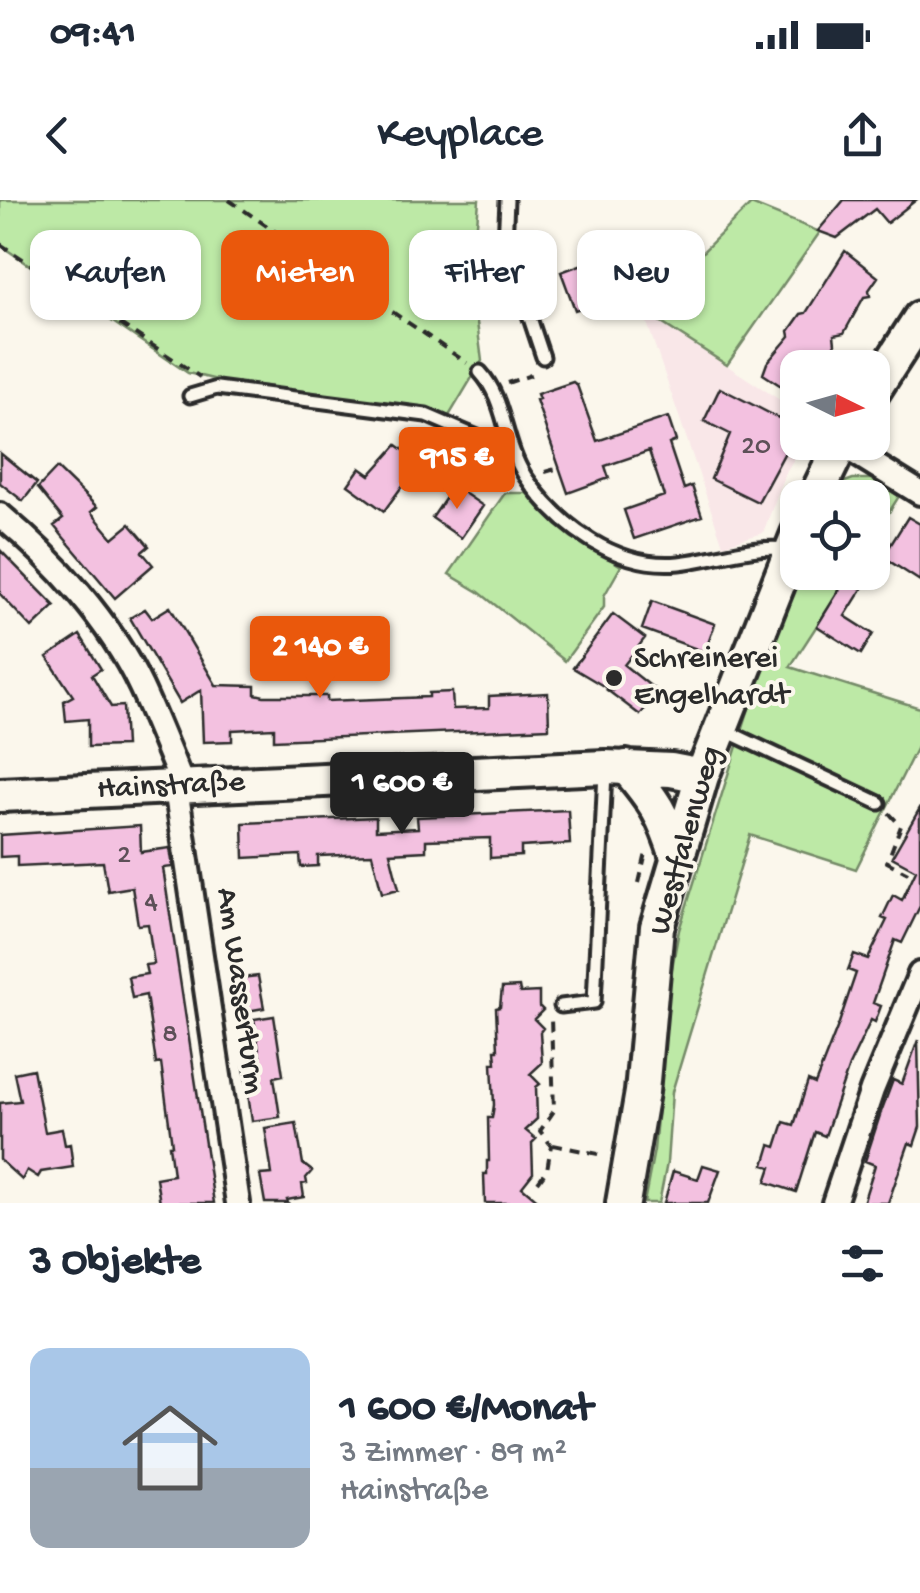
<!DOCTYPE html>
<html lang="de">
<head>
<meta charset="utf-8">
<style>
  :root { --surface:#fff; --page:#f6f6f7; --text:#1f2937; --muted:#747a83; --accent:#ea580c }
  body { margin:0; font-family:"Gochi Hand",sans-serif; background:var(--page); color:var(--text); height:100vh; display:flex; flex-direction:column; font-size:38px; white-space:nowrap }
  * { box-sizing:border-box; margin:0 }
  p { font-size:32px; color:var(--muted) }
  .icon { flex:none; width:55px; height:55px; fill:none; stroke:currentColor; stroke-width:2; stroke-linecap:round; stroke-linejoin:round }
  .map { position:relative; height:1003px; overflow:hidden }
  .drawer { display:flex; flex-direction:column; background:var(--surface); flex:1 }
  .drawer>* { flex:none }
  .hud { position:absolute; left:30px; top:30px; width:860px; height:90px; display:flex; gap:20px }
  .needle { width:65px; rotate:95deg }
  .fabs { position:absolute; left:780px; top:150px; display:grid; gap:20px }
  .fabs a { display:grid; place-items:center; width:110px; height:110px; border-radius:20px; background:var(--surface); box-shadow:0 2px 8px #0004; font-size:50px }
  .price { position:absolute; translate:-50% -85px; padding:0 22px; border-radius:10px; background:var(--accent); color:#fff; font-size:32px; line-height:65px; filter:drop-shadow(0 2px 5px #0008) }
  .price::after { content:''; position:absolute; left:50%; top:60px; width:30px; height:22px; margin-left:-15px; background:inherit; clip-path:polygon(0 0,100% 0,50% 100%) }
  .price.active { background:#222; color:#fff }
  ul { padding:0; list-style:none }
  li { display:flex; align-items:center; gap:30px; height:250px; padding:0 30px }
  li span { display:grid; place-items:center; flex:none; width:280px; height:200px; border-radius:20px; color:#555 }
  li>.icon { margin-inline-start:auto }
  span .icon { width:120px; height:120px; fill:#fffc; stroke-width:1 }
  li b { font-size:42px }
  h2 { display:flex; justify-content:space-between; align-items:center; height:120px; padding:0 30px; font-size:42px }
  .chip { padding:0 35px; border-radius:20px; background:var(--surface); box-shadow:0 2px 8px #0004; font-size:35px; line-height:90px }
  .chip.active { background:var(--accent); color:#fff }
  .status { display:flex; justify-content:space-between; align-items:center; height:70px; padding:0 50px; background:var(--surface); direction:ltr }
  .status svg { height:28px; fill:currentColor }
  header { display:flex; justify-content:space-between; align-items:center; height:130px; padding:0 30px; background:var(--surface); font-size:45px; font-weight:600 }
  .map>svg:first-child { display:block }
  .built { fill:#f9e7e8 }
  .green { fill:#bde9a6; stroke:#748a68; stroke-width:2.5 }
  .building { fill:#f3c1e0; stroke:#2b2b2b; stroke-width:2.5 }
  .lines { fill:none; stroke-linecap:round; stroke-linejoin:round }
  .lane-casing { stroke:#2b2b2b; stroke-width:19 }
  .street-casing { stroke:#2b2b2b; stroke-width:30 }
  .secondary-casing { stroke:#2b2b2b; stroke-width:40 }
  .path { stroke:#2b2b2b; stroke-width:4; stroke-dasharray:10 8; stroke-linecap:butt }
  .lane { stroke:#fbf7ec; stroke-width:11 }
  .street { stroke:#fbf7ec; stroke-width:22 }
  .secondary { stroke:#fbf7ec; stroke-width:32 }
  .poi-dot { fill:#2b2b2b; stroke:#fbf7ec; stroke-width:4 }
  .labels { text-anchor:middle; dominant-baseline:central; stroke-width:8; stroke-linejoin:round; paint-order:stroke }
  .number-label { font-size:28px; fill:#5d5058 }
  .poi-label { font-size:32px; fill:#2b2b2b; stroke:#fbf7ec; text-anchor:start }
  .street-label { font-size:32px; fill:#2b2b2b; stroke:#fbf7ec }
</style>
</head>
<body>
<div class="status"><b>09:41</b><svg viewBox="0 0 49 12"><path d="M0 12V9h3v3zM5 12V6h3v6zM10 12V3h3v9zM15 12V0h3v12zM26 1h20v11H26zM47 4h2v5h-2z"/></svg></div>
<header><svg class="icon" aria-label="back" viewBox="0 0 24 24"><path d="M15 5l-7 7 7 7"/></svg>Keyplace<svg class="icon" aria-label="share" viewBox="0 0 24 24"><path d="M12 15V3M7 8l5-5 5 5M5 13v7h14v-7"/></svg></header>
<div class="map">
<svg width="920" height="1003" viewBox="0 0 920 1003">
  <rect width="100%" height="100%" fill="#fbf7ec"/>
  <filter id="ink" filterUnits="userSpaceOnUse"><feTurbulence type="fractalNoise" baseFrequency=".01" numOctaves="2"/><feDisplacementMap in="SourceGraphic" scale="20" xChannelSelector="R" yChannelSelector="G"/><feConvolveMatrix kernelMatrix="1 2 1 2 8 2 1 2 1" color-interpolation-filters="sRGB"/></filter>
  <g filter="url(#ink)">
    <path class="built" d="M643,111l154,100 1,31 6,1 -18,29 -23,61 -40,12z"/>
    <path class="green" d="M0,0h479l-7,84 10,77 -33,55 -211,-31 -50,-12 -188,-128z
      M751,4l69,28 -93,133 -84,-54z
      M874,276l27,17 -28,45 -1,-40h-38l8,-15 11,-4h18z
      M505,293h24l44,42 48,31 -17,30v11l-39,54 -86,-69 -30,-18z
      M802,373h49l-61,94 130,41v33l-64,128 -106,-34 -78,257 -5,71 -8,40h-15l10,-53 16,-171 9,-49 77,-244z"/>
    <path class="building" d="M844,0h72l-29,23 -12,-14 -38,29 -19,-7z
      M845,51l33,26 -9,13 1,6 -6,1 -20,36 -10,2 1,9 -16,24h-21v29l-35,-23 4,-11 23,-27 -1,-5 12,-17 5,-1z
      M607,55l15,39 -47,16 -14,-38z
      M573,182l4,3 20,56 71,-24 8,24 -7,3 15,45 8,-3 10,30 -68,23 -10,-29 40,-14 -15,-45 -44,15 4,12 -41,15 -32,-93 3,-1 -2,-5z
      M720,188l78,40 -40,74 -47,-23 19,-45 -26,-13z
      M397,245l23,17 -36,49 -36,-26 12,-17 10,7z
      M0,253l37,30 -14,18 -23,-18z
      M57,268l40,39 -6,5 22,26 17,-14 19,22 -7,6 11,13 -38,33 -61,-72 9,-7 -25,-31z
      M454,286l29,20 -22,32 -29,-20z
      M908,317l12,7v57l-37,-24z
      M0,350l55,56 -23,22 -32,-34z
      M846,379l16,10 -17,27 28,18 -12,20 -44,-28z
      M652,401l63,23 -10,28 -63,-23z
      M170,407l46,78 39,1v8l9,2h63v5l102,-4v-4l23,-1 1,17 36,-1v-12l59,-3 1,35 -275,12v-12l-42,2v11l-29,1 -2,-52 -21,13 -50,-85 15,-9 7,9z
      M613,414l32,24 -21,27 34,27 -18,23 -33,-25h3l-37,-22z
      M80,435l21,34 -9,6 19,32 12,-1 2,40 -37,1v-28l-22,2 -2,-20 9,-5 -26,-39z
      M920,608v98l-18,37 -7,-3 -22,63 8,3 -6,16 -4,-2 -22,46 -24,70 -10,-4 -19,60 -30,-10 5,-15 -7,-2 6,-20 6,2 8,-25 10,3 14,-44 7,3 24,-61 17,-50 -8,-3 6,-16 14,5 19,-39 -5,-2 11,-23 9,5 14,-30 -24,-13z
      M568,610l2,34 -49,3v9l-31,2v-20l-64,2v11l-36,2 9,36 -17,4 -10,-39 -54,2v10l-17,1 -1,-12 -56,3 -1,-35 133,-6v13l42,-2 -1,-11z
      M140,626l1,26 29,-4 3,19 -10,1 51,335h-54l-4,-25 17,-3 -4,-30h3l-11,-82 -5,1 -10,-69 -14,3 -4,-21 19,-3 -2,-9 9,-1 -6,-40 -10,1 -6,-38 -24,4 -5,-29 -86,4v-10l-17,1v-22z
      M258,776l6,32 -28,5 -5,-34z
      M519,787l1,6 19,-1v14l4,4 -9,9 9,9 -3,4 2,31 -12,11 10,10 -4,3 1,32 -12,11 11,9 -4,4 1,30 -11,14 19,16h-56l-1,-29h3v-13h2l-1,-43h4l2,-13 -2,-42h4l-1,-13h3l-2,-42 4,-1 2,-19z
      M274,816l9,59 -9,2 6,40 -28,4 -8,-55 12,-2 -1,-7 5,-1 -6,-37z
      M918,840l2,87 -6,18 -5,-2 -21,60h-25l12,-38 -10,-4 16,-49 12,-32 9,4z
      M33,869l12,63 17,-3 3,16 5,-1 3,23 -32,5 -3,5 -11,-7 -5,10 -22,-20v-57l20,-2 -6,-28z
      M296,923l7,41 9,7 -6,7 1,5 -5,1 2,13 -17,3 1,3h-23l-5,-28 12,-1 -7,-46z
      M703,965l17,5 -12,33h-44l9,-32 25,8z"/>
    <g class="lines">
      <g class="lane-casing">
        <path id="lane" d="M507,0l-2,43 38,114
          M480,172c26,28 23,69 45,104 33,50 92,93 154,87 36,-4 71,-18 107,-14
          M190,196l27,-8 209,27 84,36
          M724,530l155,73
          M561,806l33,-4 11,-230"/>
      </g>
      <g class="street-casing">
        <path id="street" d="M841,244l79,49
          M0,315c55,46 110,106 141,172 15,32 28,66 42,99
          M176,588l62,415
          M834,1003l38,-113 48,-116"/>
      </g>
      <g class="secondary-casing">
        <path id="secondary" d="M872,193l48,-75
          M815,298l27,-56
          M626,567c28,33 38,48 51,90
          M0,595l605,-28 66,3 31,6
          M623,1003l19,-111 15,-165 45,-151 96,-242"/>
      </g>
      <path class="path" d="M229,0l238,163
        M0,44l200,133
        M507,183l24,-8
        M545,272l14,-4
        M889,613l12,13 -14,36 21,11
        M639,683l7,-30
        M553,945l50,10
        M538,982l9,-12 4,-25 -11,-14 14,-20 -3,-93"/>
      <use href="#lane" class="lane"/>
      <use href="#street" class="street"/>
      <use href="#secondary" class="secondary"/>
    </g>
  </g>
  <circle class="poi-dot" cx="614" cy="478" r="10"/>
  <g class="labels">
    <g class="number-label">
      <text x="756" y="247">20</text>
      <text x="124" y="656">2</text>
      <text x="151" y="703">4</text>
      <text x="170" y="835">8</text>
    </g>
    <g class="poi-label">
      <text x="634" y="460">Schreinerei<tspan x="634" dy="37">Engelhardt</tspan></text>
    </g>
    <g class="street-label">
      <text transform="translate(171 587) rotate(-3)">Hainstraße</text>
      <text transform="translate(687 641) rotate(-74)">Westfalenweg</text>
      <text transform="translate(239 791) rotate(82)">Am Wasserturm</text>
    </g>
  </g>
</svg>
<div class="fabs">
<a><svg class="needle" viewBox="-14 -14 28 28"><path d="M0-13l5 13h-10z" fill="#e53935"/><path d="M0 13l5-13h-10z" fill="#747a83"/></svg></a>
<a><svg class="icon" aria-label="locate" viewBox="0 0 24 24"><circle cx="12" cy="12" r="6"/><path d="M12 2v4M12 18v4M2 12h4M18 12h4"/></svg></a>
</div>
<b class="price" style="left:457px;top:312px">915 €</b>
<b class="price" style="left:320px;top:501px">2 140 €</b>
<b class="price active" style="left:402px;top:637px">1 600 €</b>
<div class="hud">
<a class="chip">Kaufen</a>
<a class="chip active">Mieten</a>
<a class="chip">Filter</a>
<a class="chip">Neu</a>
</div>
</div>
<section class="drawer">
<h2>3 Objekte<svg class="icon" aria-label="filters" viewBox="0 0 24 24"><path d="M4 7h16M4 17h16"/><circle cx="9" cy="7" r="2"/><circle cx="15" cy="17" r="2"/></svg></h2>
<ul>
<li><span style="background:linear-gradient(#a9c7e8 60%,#9aa5b1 0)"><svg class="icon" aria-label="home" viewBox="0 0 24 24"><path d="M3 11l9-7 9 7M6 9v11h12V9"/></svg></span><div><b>1 600 €/Monat</b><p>3 Zimmer · 89 m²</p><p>Hainstraße</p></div></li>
</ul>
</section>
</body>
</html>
